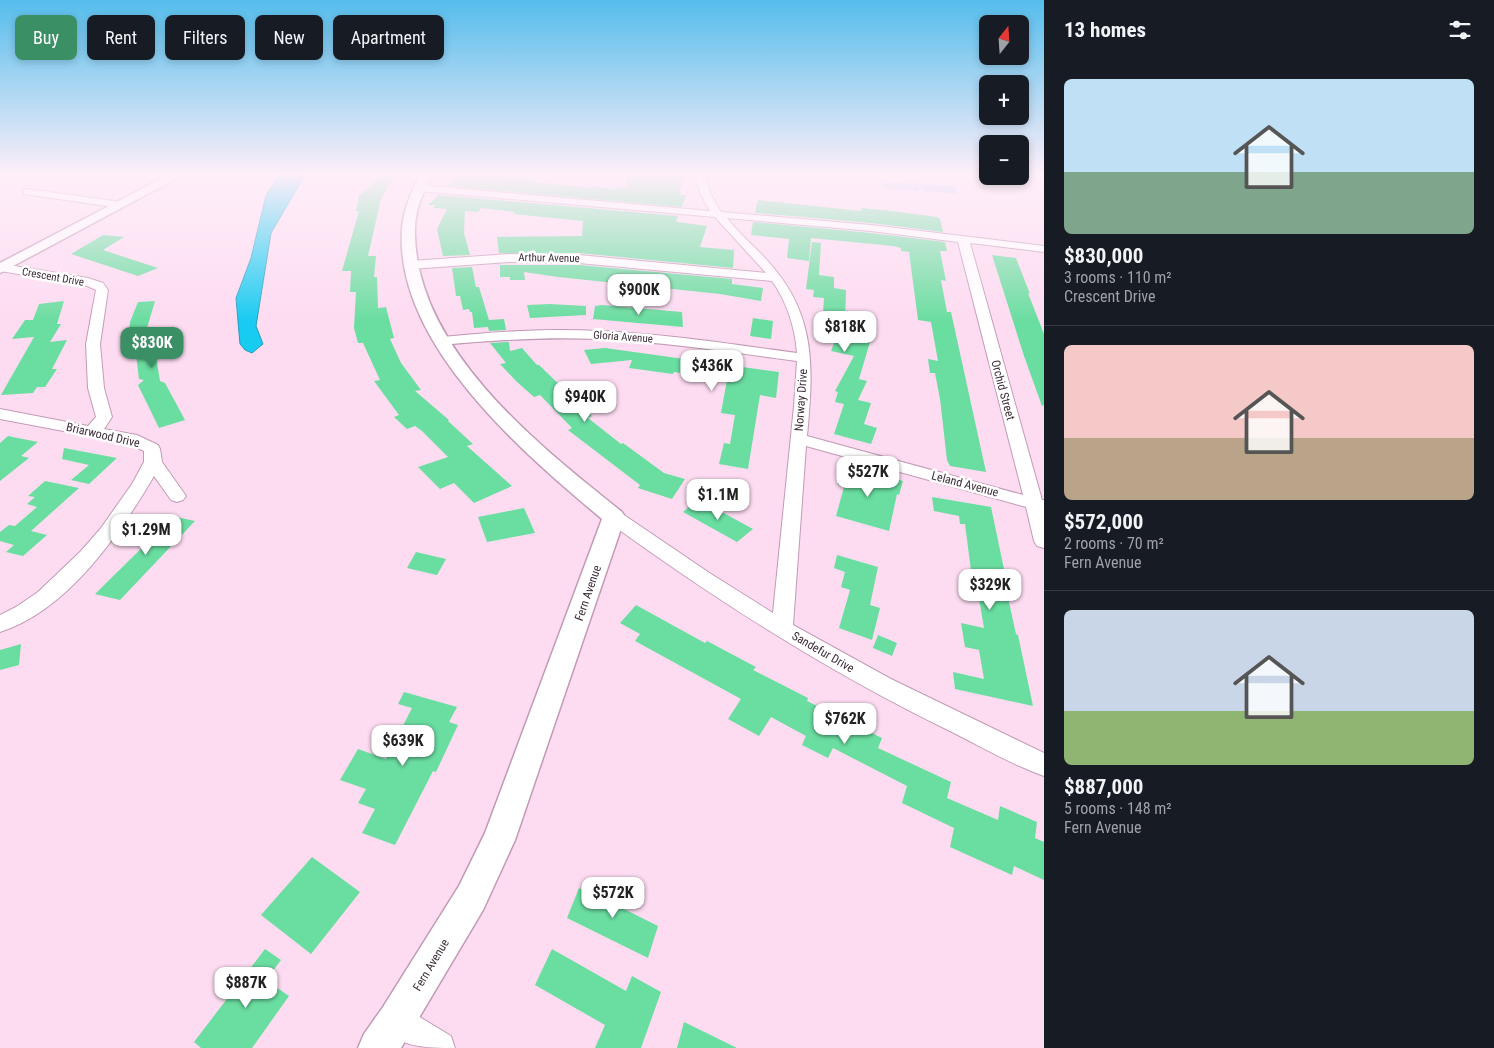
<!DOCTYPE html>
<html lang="en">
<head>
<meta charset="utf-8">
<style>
  :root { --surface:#171b24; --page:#242831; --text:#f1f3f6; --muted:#9ea1a6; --line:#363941; --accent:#3a9064 }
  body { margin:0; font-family:"Roboto Condensed",sans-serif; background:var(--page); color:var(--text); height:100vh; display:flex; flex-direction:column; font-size:19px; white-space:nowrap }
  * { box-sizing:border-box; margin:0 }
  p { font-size:16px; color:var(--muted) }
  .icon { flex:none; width:28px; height:28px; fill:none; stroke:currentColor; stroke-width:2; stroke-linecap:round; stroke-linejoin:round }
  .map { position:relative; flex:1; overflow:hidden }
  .panel { display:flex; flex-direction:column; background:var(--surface); width:450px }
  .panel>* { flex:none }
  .top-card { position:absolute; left:15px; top:15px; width:475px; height:45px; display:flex; gap:10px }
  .needle { width:32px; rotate:17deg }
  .tools { position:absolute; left:979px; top:15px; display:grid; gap:10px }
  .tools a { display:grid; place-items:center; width:50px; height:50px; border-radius:8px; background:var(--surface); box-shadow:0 2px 8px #0003; font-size:25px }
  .price { position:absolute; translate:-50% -42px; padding:0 11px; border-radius:10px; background:#fff; color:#222; font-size:16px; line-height:32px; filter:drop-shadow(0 1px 2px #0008) }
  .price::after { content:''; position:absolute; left:50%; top:30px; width:15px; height:11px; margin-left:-8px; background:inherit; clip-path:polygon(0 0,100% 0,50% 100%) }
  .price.active { background:var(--accent); color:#fff }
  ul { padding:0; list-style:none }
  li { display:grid; align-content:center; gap:10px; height:265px; padding:0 20px }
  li+li { border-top:1px solid var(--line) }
  li span { display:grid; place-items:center; height:155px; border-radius:8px; color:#555 }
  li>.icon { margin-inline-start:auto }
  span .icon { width:90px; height:90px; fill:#fffc; stroke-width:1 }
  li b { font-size:21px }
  h2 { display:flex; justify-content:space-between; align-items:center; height:60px; padding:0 20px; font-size:21px }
  .tag { padding:0 18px; border-radius:8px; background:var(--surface); box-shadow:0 2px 8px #0003; font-size:18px; line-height:45px }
  .tag.active { background:var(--accent); color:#fff }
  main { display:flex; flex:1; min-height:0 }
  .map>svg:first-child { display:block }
  .green { fill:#b7bff6 }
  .water { fill:#18cbf1; stroke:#239cba }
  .building { fill:#6adda0 }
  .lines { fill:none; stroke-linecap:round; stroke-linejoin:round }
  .minor-casing { stroke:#c29ab5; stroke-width:2 }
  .tertiary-casing { stroke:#c29ab5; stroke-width:3 }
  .minor { fill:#fff; fill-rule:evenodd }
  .tertiary { fill:#fff; fill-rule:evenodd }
  .labels { text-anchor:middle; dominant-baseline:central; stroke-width:5; stroke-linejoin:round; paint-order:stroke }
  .far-street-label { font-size:11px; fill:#3d2d38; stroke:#fff }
  .street-label { font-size:12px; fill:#3d2d38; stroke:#fff }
</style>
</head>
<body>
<main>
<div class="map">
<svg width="1044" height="1048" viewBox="0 0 1044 1048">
  <rect width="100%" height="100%" fill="#fddbf1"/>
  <path class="green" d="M881,181l37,3 2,7 -37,-3z
    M919,184l35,2 4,8 -36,-3z"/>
  <path class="water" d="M279,175h26l-34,58 -15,93 7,18 -11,9 -7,-3 -5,-6 -4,-46 15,-40 15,-63z"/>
  <path class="building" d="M383,175h12l-14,24 -13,57h8l-2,21h3l1,31 8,-1 8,31 -4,1 11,24 20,27 -6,1 34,29 -1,1 25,23 -6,2 45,40 -38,17 -20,-20 -14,6 -22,-22 30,-10 -26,-26 -7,-5 -8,3 -13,-12 5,-2 -25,-34 6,-1 -17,-37h-5l-4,-15 2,-36h-6l1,-21h-9l17,-60h-3l3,-15z
    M460,175h22l54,5 -1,2 56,6 1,-2 22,3 1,-2 12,1v-13h58l-6,17 2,1 -1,2h6l-4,12 -234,-21z
    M439,195l239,21 -2,5 2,1 29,4 -7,21 34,3 -1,18 -154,-15h-80l-2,-16 85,-1 1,-15 -69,-7 1,-2 -34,-4 -3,4 -13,-1 -1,22 6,22 -27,1 -6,-27 10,-20 -14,-1 2,-3h-7z
    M758,200l103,11v-3l31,3 45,6 3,2 3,13 -72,-9 -116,-10z
    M753,222l118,11 74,9 2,9h-7l6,30 -5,-1 6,32h4l35,160 -36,-6 -3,-6 -7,-61 -5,-26h-5l-2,-14 10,2 -7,-39 -13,-2 -9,-68 -8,-1v-3l-8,-2 -82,-8 -2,23 -22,-3 2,-19 -38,-4z
    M103,235l21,2 -21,13 55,18 -20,8 -67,-22z
    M812,242l9,1 -2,32 15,2v11l12,2 -1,32 22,3v6l6,1 -14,47 8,2 -9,19 13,3 -7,21 13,4 -6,16 -37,-10 10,-30 -9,-2 3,-10 -3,-1 19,-35 -23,-5 8,-21 -7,-1v-14l-9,-1 1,-16 -11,-1 1,-7 -8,-1z
    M992,255l24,3 14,36 -2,-1 16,41v71l-2,1 -18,-50z
    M500,265h79l153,14v5l31,4 -2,13 -41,-7 -162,-17 -34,-5 1,8h-15v-3h-10z
    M472,267l4,20h3l10,33 15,-1 2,11 -17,1 -1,-4 -14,1 -2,-16h-2l-1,-3 -6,1 -3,-14h-4l-4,-28z
    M64,301l-7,23h4l-11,18 17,-2 -15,29h5l-12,18h-8l-4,6 -32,2 33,-58 -22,2 13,-19h8l6,-16z
    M155,301l-8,27 4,-1 9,54 5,2 20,37 -26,8 -21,-43 6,-5 -5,-1 -5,-40 -6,1 2,-18 8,-20z
    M550,304l36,2v9l-56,3 -3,-13z
    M602,305l80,7 1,15 -90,-8 2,-13z
    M753,318l20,3 -2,18 -21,-3z
    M509,342l1,9 12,-3 15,17h2l53,51 -4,2 33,26 2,-1 41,30 21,6 -13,20 -34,-11 2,-3 -72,-55 4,-2 -32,-33 -6,2 -18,-16 -16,-17 6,-1 -16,-20z
    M605,348l174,24 -3,26 -16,-3 -12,74 -29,-5 5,-21 6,1 5,-29 -14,-2 6,-33 -53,-8 -1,2 -44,-6 3,-8 -41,4 -7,-14z
    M8,436l30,6 -17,14 8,2 -29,23v-38z
    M64,448l53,10 -28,26 -18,-4 18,-15 -27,-6z
    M844,465l59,16 -4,14 -2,-1 -8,37 -53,-15 8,-29 -6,-2z
    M45,481l34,7 -48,43 16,4 -24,21 -17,-4 8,-7 -14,-4v-9l9,-7 6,1 22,-19 -10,-3 8,-7 -7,-1z
    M932,497l59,10 18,86h-2l9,41 2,1 15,71 -78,-17 -2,-17 31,7 -5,-29 -14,-3 -4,-24 23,5 -7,-41 -4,-1 -8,-62h-5l-1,-8 -25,-5z
    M698,499l55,30 -16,13 -54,-30z
    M524,508l11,25 -48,9 -9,-25z
    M162,514l33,7 -75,79 -25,-6 62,-61 -11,-3z
    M416,552l30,7 -9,16 -30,-7z
    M837,555l41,12 -8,38 10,3 -8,32 -33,-12 11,-38 -9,-3 4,-15 -11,-4z
    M636,605l69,38 2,-2 49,26 -3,3 55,28 -1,3 75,37 -4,10 73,34 -4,16 51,22 2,-14 37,16 -2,16 9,4v38l-30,-14 -2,9 -62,-28 4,-19 -52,-25 5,-17 -74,-38 -5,10 -26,-13 4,-9 -35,-19 -12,19 -31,-17 13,-20 -106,-58 5,-7 -20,-11z
    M878,635l19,8 -5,13 -19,-8z
    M21,644l-2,21 -19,5v-20z
    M404,692l53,15 -8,15 9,3 -22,47 -3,-1 -38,74 -33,-12 13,-24 -17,-6 8,-14 -26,-9 18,-31 28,10 26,-51 -14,-4z
    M312,857l48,35 -49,62 -50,-39z
    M602,881l26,12 -6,15 36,18 -10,32 -81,-40 12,-30 17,8z
    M265,949l16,11 -15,20 23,16 -37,52h-51l-7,-6z
    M552,949l74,42 6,-15 29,16 -20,56h-46l10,-23 -70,-40z
    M684,1022l53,26h-60z"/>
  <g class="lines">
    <g class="minor-casing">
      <path id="minor" d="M695,175h10l5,18 11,19 150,13 173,21v6l-74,-9 72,257h2v48l-7,-2 -3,-5 -8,-34 -220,-61 -13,179 98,54 153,74v23c-32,-11 -62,-29 -92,-44 -122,-59 -235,-131 -345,-211l-2,-4 2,-4 7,-2 7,2 90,61 62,39 21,-207 3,-45c-66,-9 -133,-19 -200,-22 -52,-2 -103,1 -155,6l-7,-4 7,-4c52,-5 104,-9 157,-6 66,3 132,13 198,22 -2,-25 -10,-51 -25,-72l-193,-18 -70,-1 -98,7 -6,-4 6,-4 98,-7 70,1 187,18 -51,-56 -296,-26 -5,-3 5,-3 291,26 -10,-18zM727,218l144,13 87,11 65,253 -216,-59c6,-65 10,-118 -35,-170 -14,-17 -32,-31 -45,-48z
        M28,189l93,13 5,3 -5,3 -97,-14v-4z
        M2,264l86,14 15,5 5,7 -8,54 4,44 8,29 -8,12 33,6 21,10 2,4 2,13 24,34 -3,4 -6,2 -6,-2 -17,-24c-34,58 -87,135 -154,156v-17l16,-8 22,-15 43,-41 20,-23 31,-44 12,-22v-11l-17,-8 -127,-24v-10l88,17 8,-9 -8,-29 -2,-44 10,-54 -11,-5 -85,-14v-6z
        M397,1005l11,5 43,26 4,12c-29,0 -61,0 -74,-27l5,-11z"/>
    </g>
    <g class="tertiary-casing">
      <path id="tertiary" d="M168,175h15l-183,98v-10z
        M420,175h12c-9,17 -17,35 -17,54 -2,118 123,216 207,283l3,5 -110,323 -32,70 -82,138h-43l6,-14 19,-27 76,-121 26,-53 117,-314c-80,-67 -208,-176 -200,-290 1,-19 10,-38 18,-54z"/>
    </g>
    <use href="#minor" class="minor"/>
    <use href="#tertiary" class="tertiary"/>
  </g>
  <linearGradient id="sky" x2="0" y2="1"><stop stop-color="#55bdec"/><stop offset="0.54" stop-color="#feeff9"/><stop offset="1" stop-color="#feeff9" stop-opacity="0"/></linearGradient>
  <rect width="1044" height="322" fill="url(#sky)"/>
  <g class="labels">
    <g class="far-street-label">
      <text transform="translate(549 258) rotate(1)">Arthur Avenue</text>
      <text transform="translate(53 277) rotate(10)">Crescent Drive</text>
      <text transform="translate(623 337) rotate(4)">Gloria Avenue</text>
    </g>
    <g class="street-label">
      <text transform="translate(1003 390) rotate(75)">Orchid Street</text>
      <text transform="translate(801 400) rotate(-86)">Norway Drive</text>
      <text transform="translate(103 435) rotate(13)">Briarwood Drive</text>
      <text transform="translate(965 484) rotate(15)">Leland Avenue</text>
      <text transform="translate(588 593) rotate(-71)">Fern Avenue</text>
      <text transform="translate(823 652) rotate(30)">Sandefur Drive</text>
      <text transform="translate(431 965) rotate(-59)">Fern Avenue</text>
    </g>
  </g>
</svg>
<div class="tools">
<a><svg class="needle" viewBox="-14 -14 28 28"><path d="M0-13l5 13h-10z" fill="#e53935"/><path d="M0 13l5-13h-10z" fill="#9ea1a6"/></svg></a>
<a>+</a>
<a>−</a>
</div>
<b class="price" style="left:639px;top:316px">$900K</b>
<b class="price" style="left:845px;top:353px">$818K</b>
<b class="price active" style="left:152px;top:369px">$830K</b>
<b class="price" style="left:712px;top:392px">$436K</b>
<b class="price" style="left:585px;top:423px">$940K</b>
<b class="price" style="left:868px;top:498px">$527K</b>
<b class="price" style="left:718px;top:521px">$1.1M</b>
<b class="price" style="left:146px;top:556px">$1.29M</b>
<b class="price" style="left:990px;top:611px">$329K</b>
<b class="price" style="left:845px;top:745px">$762K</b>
<b class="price" style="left:403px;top:767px">$639K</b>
<b class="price" style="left:613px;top:919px">$572K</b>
<b class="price" style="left:246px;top:1009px">$887K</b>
<div class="top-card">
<a class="tag active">Buy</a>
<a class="tag">Rent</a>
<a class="tag">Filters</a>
<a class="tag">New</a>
<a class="tag">Apartment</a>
</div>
</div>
<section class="panel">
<h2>13 homes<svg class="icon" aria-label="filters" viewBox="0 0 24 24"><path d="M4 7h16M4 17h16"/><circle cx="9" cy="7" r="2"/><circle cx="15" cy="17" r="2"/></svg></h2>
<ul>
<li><span style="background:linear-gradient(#bfe0f5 60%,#7fa58c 0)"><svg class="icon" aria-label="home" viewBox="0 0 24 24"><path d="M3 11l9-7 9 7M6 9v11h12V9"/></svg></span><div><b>$830,000</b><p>3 rooms · 110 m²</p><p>Crescent Drive</p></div></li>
<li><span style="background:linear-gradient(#f6c9c9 60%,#b9a48a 0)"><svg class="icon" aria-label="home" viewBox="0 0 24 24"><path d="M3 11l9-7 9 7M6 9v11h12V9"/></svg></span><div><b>$572,000</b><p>2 rooms · 70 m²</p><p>Fern Avenue</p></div></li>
<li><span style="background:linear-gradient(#c9d6e8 65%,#8fb573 0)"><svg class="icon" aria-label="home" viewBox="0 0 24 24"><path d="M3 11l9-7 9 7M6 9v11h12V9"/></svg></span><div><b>$887,000</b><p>5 rooms · 148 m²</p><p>Fern Avenue</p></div></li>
</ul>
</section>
</main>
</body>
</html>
